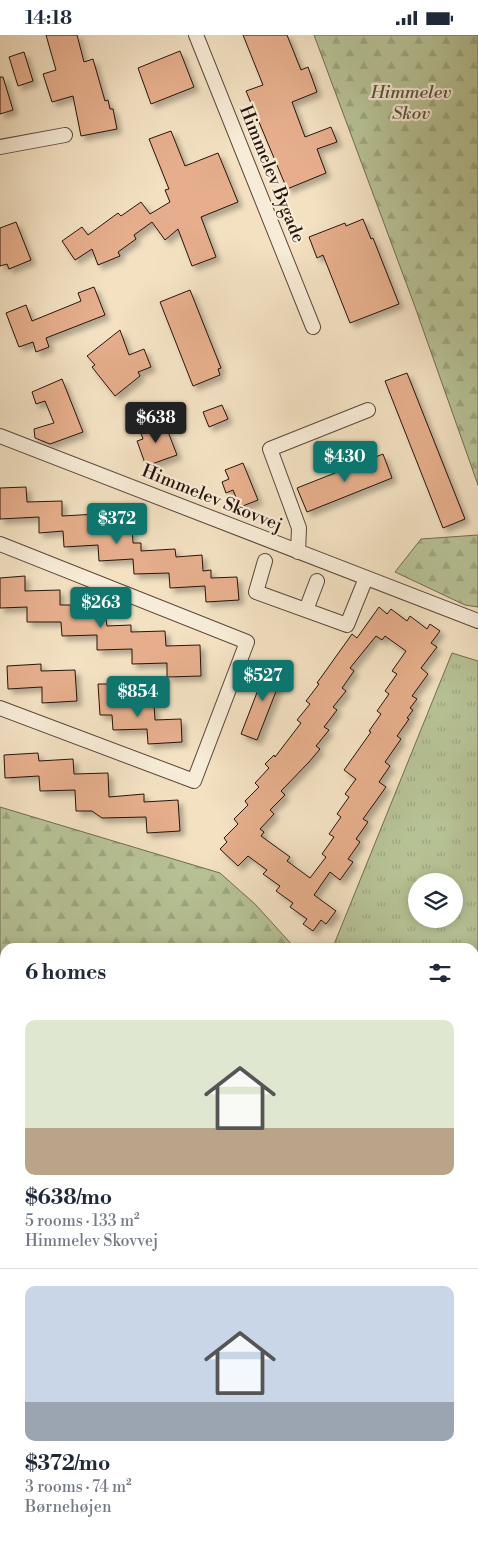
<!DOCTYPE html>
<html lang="en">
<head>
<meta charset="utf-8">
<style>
  :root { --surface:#fff; --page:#f6f6f7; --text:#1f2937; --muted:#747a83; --line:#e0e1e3; --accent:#0f766e }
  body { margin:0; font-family:"Libre Bodoni",serif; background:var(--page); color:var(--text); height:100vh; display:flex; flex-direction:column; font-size:19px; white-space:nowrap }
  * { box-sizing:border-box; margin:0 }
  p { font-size:16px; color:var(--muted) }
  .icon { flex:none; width:28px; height:28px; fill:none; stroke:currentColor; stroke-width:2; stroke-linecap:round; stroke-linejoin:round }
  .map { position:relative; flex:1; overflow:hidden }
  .sheet { position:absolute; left:0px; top:908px; width:479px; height:601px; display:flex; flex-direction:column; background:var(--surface); border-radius:15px 15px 0 0; box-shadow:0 2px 12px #0003 }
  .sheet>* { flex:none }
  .buttons { position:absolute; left:408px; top:838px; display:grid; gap:10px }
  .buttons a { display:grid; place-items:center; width:55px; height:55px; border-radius:50%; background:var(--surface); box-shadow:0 2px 12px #0003; font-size:25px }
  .price { position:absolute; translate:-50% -42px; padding:0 11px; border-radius:5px; background:var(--accent); color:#fff; font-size:16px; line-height:32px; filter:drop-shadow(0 1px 2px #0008) }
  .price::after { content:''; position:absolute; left:50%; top:30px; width:15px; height:11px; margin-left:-8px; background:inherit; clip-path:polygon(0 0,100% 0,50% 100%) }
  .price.current { background:#222; color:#fff }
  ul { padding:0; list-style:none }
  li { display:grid; align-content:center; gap:10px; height:265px; padding:0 25px }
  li+li { border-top:1px solid var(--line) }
  li span { display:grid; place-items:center; height:155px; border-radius:10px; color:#555 }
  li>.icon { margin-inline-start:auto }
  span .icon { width:90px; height:90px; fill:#fffc; stroke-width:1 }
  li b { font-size:21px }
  h2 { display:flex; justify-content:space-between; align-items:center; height:60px; padding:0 25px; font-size:21px }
  .status { display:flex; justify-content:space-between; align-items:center; height:35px; padding:0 25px; background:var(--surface); direction:ltr }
  .status svg { height:14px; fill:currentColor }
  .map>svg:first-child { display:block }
  .grass { fill:url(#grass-tufts); stroke:#706c51; fill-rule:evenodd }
  .forest { fill:url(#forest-firs); stroke:#706c51 }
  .building { fill:#e6ae8c; stroke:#28140c; fill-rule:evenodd; filter:url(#shadow) }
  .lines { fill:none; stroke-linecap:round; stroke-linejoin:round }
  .street-casing { stroke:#5b473a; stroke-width:16 }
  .primary-casing { stroke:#28140c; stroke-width:23 }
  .street { stroke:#f7ecd7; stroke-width:14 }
  .primary { stroke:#eac081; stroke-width:21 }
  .labels { text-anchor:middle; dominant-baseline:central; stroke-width:4.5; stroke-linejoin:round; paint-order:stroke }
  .park-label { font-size:18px; font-style:italic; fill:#5a513c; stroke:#f7ecd7 }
  .street-label { font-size:18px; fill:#28140c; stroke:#f7ecd7 }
</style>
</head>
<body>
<div class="status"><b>14:18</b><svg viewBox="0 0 49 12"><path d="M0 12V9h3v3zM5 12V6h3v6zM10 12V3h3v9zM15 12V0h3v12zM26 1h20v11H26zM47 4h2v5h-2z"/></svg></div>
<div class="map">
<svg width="478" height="1508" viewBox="0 0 478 1508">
  <defs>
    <pattern id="grass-tufts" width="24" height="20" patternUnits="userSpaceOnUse" patternTransform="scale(1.25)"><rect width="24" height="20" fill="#b7c396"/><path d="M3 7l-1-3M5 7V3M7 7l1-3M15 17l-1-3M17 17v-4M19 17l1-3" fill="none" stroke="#9da780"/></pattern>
    <pattern id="forest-firs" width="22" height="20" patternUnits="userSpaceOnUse" patternTransform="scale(1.25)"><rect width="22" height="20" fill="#b7c396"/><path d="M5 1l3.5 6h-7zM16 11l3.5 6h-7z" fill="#9da780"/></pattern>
    <filter id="shadow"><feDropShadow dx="4.5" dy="4.5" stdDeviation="2.5" flood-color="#0004"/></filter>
  </defs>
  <rect width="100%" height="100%" fill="#f3e1c2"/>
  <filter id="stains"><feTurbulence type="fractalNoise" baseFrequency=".004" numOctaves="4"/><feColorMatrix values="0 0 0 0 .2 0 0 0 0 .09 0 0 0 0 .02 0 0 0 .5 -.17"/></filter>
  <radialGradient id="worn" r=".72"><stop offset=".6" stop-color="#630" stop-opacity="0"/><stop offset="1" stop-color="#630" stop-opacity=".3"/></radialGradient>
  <path class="grass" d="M452,618l26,8v401l-4,3v-118h-141zM416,846h38v38h-38z"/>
  <path class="forest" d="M314,0h164v450l-64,-181z
    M478,500v72l-13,-2 -70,-33 26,-33z
    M0,772l220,66 35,31 39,43h-289v482l-5,-3z
    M478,1027v388l-4,2v-387z
    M478,1473v35h-60l7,-4h49v-29z
    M0,1485l5,10v9h4l2,4h-11z
    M108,1504h208l-8,4h-197z"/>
  <path class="building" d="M46,0h31l7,27 9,-3 12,42 3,-1 2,9h3l4,20 -36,7 -8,-40 -21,6 -9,-28 13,-4z
    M243,0h44l14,35 7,-3 9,25 -25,10 13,35 26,-10 6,15 -20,7 9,24 -39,16 -41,-98 17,-6z
    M180,16l14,36 -43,17 -13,-36z
    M24,17l9,29 -15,5 -9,-29z
    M0,42h3l10,33 -13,4z
    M171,96l14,35 33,-13 20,49 -37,15 15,40 -24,9 -14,-37 -13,11 -13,-18 -18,13 2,4 -18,13 2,4 -22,9 -6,-16 -17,11 -13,-19 20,-14 6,8 30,-22 3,3 20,-14 9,12 20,-12 -5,-12 4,-1 -20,-50z
    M363,184l8,20 2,-1 26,66 -49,19 -27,-68 -6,3 -8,-21 36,-14 1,3z
    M16,187l15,38 -22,9 -2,-5 -7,2v-38z
    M94,252l11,28 -59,23 3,9 -13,5 -3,-10 -14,5 -13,-34 20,-8 6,16 49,-20 -3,-8z
    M190,255l31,78 -3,1 2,6 -27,11 -33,-84z
    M120,295l9,25 15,-6 7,18 -13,5 2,4 -25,20 -23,-29 3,-2 -8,-9z
    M407,338l58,146 -22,9 -58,-147z
    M62,344l21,53 -33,12 -15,-6 -1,-9 20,-6 -9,-22 -9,3 -4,-12z
    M222,370l6,14 -19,8 -6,-15z
    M157,386l4,11 6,-3 10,26 -31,11 -9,-25 6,-2 -4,-11z
    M383,419l9,24 -85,34 -10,-24z
    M243,428l15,37 -18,7 -7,-17 -7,3 -4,-11 7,-3 -4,-9z
    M26,452l1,15 35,-1v15l35,-2v9l8,-1v7l27,-1 1,15h8v8l34,-2 1,8 26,-2 1,16 8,-1v8l26,-1 2,23 -33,2 -1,-16 -35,2 -1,-15 -35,1 -1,-15 -34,2 -1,-16 -34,2 -1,-16 -24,2v-16l-39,2v-31z
    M25,541v15l35,-1v15h11v7l25,-1v8h10l1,7 24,-1v7l34,-1 1,15 34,-1 1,31 -34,1v-14l-35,1v-15l-35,1v-15l-35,1 -1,-14h-34v-15l-27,1v-30z
    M379,572l8,7 4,-5 16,12 3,-5 17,13 3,-5 10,7 -9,12 6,4 -16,21 7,6 -16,22 5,3 -7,9 3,2 -6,8 2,1 -12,17 4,3 -16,23 5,4 -11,16 7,5 -23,32 5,3 -12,17 4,3 -12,17 5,3 -13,18 -10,-8 -16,23 22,16 -10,13 -5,-4 -8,11 -10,-7 4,-5 -17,-12 3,-4 -17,-12 4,-5 -17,-12 4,-4 -19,-14 -10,10 -18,-17 7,-7 -3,-4 14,-14 -4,-5 14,-14 -3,-4 14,-14 -4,-4 14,-15 -4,-4 9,-9 1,2 26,-34 -4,-3 13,-16 -4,-3 13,-17 -2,-1 35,-49 5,4zM376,601l6,4 3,-4 21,15 -14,20 5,3 -12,17 4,3 -12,17 4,3 -12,17 2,1 -27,38 12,9 -11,15 4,3 -12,17 4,3 -12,17 5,3 -12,17 4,3 -16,21 -23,-17 3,-4 -29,-21 3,-4 -4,-3 14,-15 -4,-4 15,-15 -4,-4 28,-29 11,-13 -4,-3 13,-16 -5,-3 13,-17 -4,-3 13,-16 -4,-3 12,-17 -4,-3z
    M41,629v7l34,-1 2,31 -35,2v-16l-34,2 -1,-23z
    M268,629l16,7 -27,69 -16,-6z
    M98,649h12l1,10 7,-1 1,6 3,-1v8l32,-2 1,16 26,-1 1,23 -34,2 -1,-15 -34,1 -1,-15h-12z
    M38,718l1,8 34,-2 1,15 34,-1 1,24 35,-3v8l34,-2 2,31 -33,2 -1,-16 -44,1 -10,-7h-16l-1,-21 -35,1 -1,-15 -34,2 -1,-23z"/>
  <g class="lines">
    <g class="street-casing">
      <path id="street" d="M196,0l117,292
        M0,112l65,-12
        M0,401l478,185
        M0,509l247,98 -53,139 -194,-73
        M298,517l1,-24 -29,-79 98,-39
        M265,526l-9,31 91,33 19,-47
        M306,575l11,-29"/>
    </g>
    <g class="primary-casing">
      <path id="primary" d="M474,1448l4,-2
        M363,1508l8,-4"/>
    </g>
    <use href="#street" class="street"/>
    <use href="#primary" class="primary"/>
  </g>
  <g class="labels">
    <g class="park-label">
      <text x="411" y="57">Himmelev<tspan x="411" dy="21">Skov</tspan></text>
    </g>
    <g class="street-label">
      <text transform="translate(272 139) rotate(68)">Himmelev Bygade</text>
      <text transform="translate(212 463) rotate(22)">Himmelev Skovvej</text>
    </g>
  </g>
  <rect width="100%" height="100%" filter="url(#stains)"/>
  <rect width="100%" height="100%" fill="url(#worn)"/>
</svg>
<div class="buttons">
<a><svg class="icon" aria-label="layers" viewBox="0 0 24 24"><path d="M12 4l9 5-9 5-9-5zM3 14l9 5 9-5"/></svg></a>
</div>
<b class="price current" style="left:156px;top:409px">$638</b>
<b class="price" style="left:345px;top:448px">$430</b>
<b class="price" style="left:117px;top:510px">$372</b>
<b class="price" style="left:101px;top:594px">$263</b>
<b class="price" style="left:263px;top:667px">$527</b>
<b class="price" style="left:138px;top:683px">$854</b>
<section class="sheet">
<h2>6 homes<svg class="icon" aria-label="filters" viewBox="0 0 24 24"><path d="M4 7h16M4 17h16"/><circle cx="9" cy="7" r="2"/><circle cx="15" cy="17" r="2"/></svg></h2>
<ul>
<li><span style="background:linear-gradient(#dfe7d0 70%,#b9a48a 0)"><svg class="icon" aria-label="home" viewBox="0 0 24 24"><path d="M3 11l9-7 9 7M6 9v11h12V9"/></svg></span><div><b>$638/mo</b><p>5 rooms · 133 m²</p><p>Himmelev Skovvej</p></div></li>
<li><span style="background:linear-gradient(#c9d6e8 75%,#9aa5b1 0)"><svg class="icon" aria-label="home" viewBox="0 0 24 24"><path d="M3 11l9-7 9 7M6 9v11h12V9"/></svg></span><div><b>$372/mo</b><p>3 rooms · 74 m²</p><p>Børnehøjen</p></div></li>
</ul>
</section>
</div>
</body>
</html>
